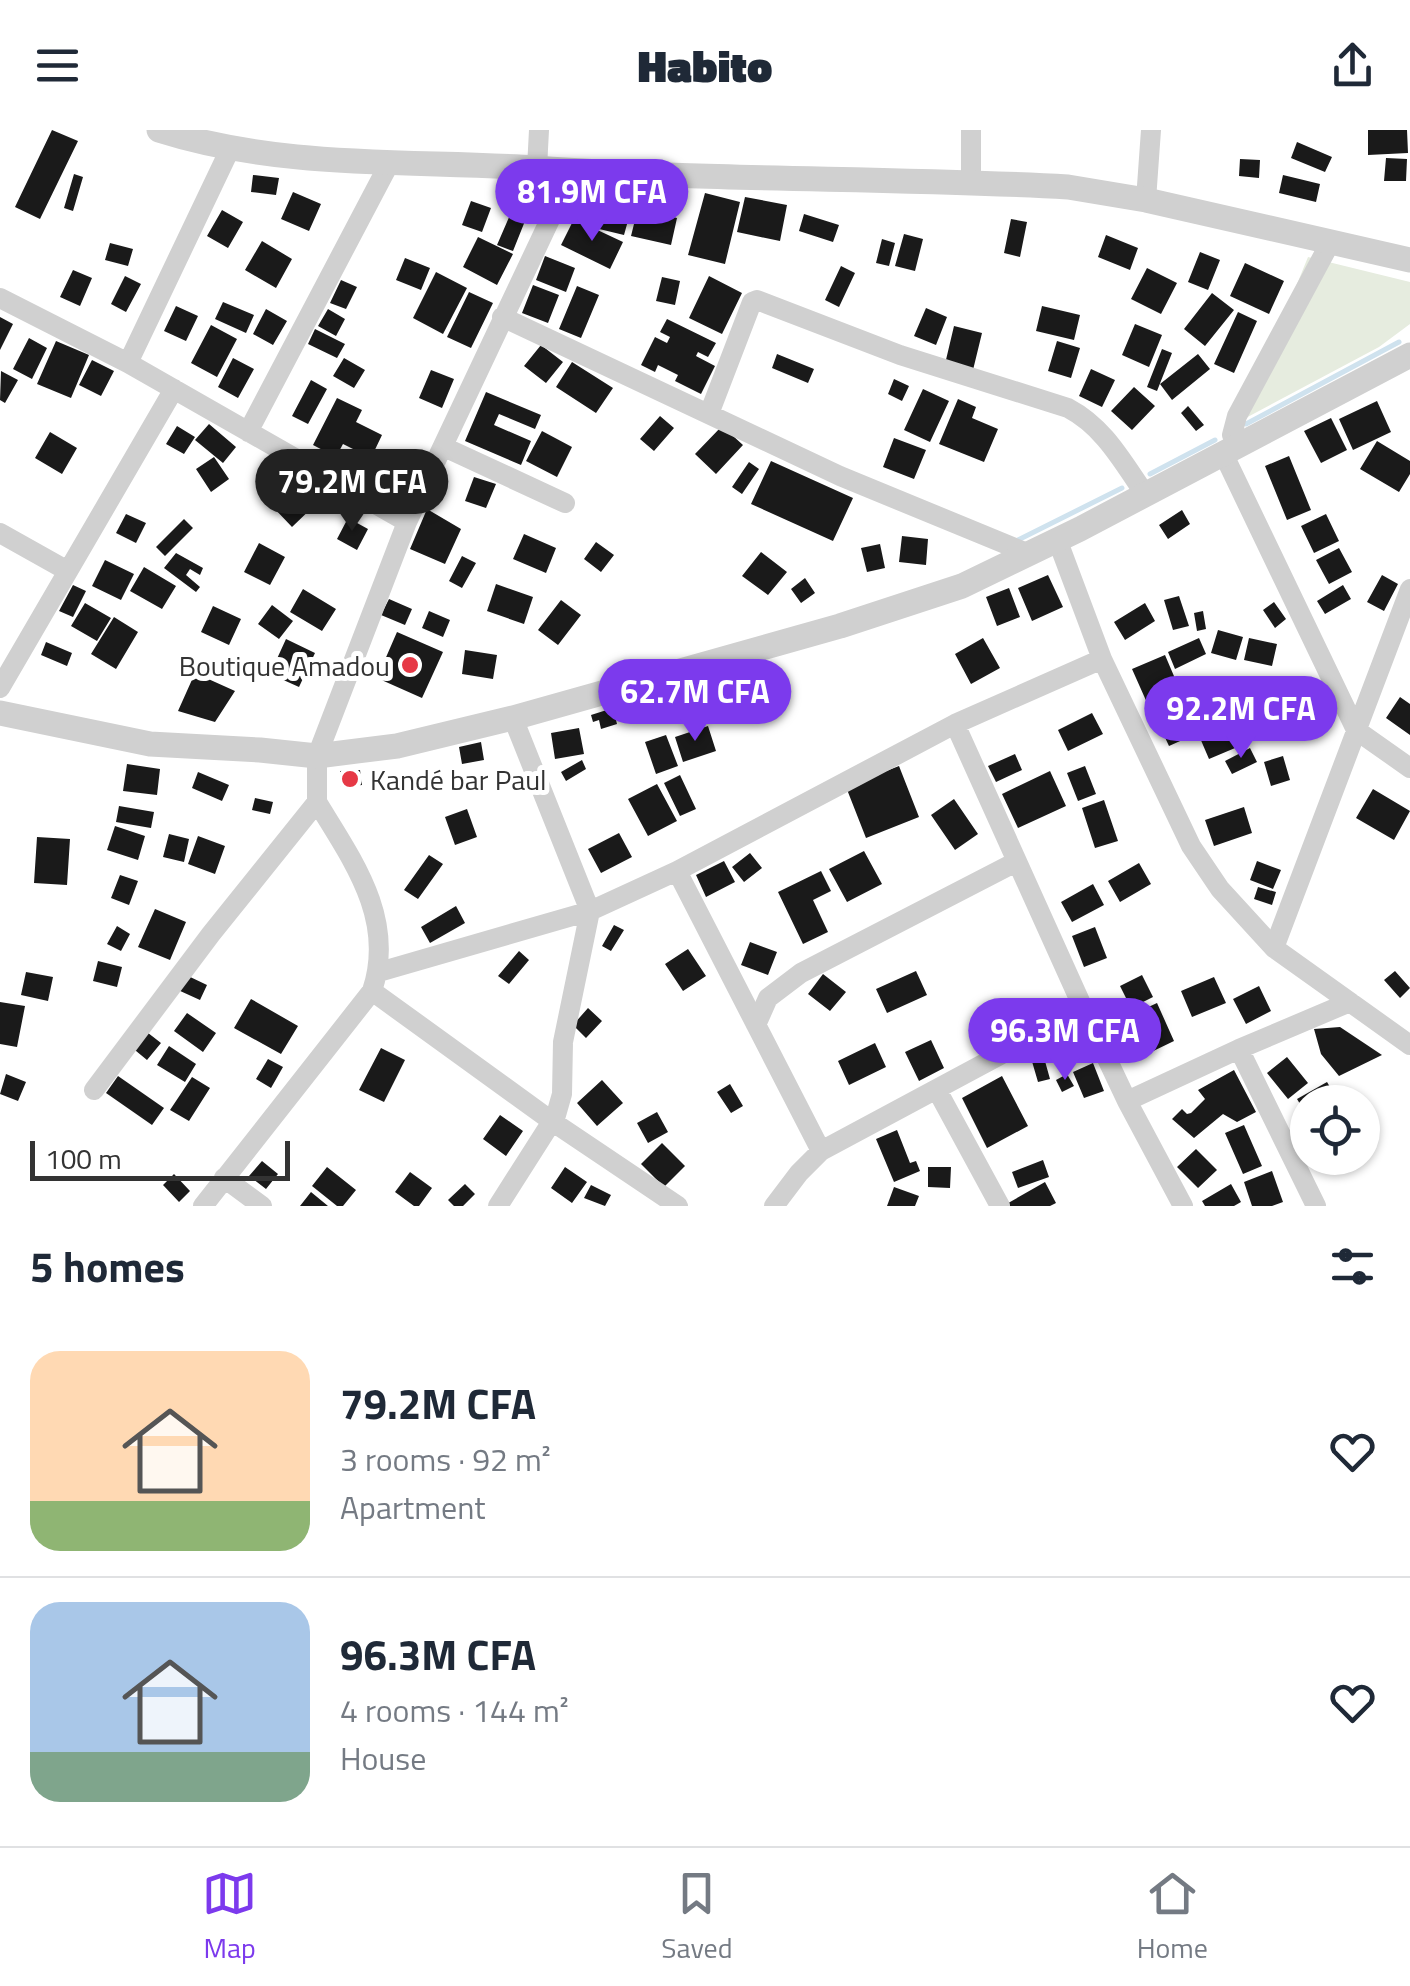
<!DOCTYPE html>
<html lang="en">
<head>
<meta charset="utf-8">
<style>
  :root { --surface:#fff; --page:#f2f2f3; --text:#1f2937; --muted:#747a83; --line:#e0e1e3; --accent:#7c3aed }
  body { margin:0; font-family:"Titillium Web",sans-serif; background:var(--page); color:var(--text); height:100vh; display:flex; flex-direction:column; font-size:38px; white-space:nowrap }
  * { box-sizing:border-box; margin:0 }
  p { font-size:32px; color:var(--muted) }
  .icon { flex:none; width:55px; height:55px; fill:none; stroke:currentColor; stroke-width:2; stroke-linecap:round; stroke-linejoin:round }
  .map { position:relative; height:1076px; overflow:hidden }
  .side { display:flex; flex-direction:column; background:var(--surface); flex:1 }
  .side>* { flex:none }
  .controls { position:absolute; left:1290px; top:955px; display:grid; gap:20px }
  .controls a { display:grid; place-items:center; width:90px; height:90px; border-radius:50%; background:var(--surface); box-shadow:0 2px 8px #0004; font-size:50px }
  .scale { position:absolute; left:30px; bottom:25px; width:260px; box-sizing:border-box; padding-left:10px; border:5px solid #333; border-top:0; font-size:28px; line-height:35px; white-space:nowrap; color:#333; -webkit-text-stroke:8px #fff; paint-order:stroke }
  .price { position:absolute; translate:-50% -85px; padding:0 22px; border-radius:35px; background:var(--accent); color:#fff; font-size:32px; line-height:65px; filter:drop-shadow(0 2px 5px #0008) }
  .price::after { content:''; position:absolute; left:50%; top:60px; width:30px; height:22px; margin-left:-15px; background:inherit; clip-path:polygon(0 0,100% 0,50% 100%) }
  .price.on { background:#222; color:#fff }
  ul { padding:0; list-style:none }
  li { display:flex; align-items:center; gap:30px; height:250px; padding:0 30px }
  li+li { border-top:2px solid var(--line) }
  li span { display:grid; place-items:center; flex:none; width:280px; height:200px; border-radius:30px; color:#555 }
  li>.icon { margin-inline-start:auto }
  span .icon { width:120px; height:120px; fill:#fffc; stroke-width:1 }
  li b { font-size:42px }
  h2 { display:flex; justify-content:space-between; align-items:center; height:120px; padding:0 30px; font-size:42px }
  header { display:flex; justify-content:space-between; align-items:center; height:130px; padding:0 30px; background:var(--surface); font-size:45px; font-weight:800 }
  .tab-bar { display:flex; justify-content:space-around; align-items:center; height:140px; border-top:2px solid var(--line); background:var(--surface); font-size:28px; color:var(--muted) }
  .tab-bar a { display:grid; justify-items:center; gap:5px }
  .tab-bar .on { color:var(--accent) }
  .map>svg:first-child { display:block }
  .green { fill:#e6ecdf }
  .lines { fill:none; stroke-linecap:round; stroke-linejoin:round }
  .stream { stroke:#cfe2ee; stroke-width:5 }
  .building { fill:#1a1a1a }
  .minor { stroke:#d0d0d0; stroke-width:20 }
  .tertiary { stroke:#d0d0d0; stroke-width:25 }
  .poi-dot { fill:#e63946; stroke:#fff; stroke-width:4 }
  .labels { text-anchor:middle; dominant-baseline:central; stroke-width:10; stroke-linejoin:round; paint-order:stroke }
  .poi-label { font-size:28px; fill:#333; stroke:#fff; text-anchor:end }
</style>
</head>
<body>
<header><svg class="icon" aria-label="menu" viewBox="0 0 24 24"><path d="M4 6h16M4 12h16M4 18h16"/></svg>Habito<svg class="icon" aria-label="share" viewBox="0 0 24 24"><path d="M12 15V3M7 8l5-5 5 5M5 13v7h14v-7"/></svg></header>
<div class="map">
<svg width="1410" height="1076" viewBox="0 0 1410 1076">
  <rect width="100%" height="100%" fill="#fff"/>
  <path class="green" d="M1308,127l102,25v42l-31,23 -137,73z"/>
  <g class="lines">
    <path class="stream" d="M1246,294l153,-82
      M1150,344l65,-34
      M1018,410l104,-52"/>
  </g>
  <path class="building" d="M52,0l26,11 -38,78 -25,-12z
    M1368,0h39l1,23 -40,2z
    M1297,12l35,15 -7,15 -34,-14z
    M1386,28l21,1 -1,22h-22z
    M1240,29l20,1 -1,18 -20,-2z
    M74,44l9,3 -10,34 -9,-3z
    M253,45l26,3 -3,17 -25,-3z
    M1283,45l37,9 -4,18 -37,-9z
    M517,61l20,4 -5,18 -19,-4z
    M293,62l28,12 -12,27 -28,-12z
    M705,63l35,9 -15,62 -37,-9z
    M745,67l42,8 -7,36 -43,-9z
    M471,71l20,7 -9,24 -20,-7z
    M601,72l30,8 -7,25 -29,-7z
    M638,78l39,10 -6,27 -40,-9z
    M222,80l21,12 -15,26 -21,-12z
    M804,84l35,11 -6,17 -34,-11z
    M510,85l15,6 -12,30 -16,-6z
    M574,89l49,23 -13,27 -49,-24z
    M1011,89l16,3 -7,35 -16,-4z
    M904,104l19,5 -8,32 -20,-5z
    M1106,105l32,13 -8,22 -32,-13z
    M478,107l35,17 -16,31 -34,-18z
    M882,109l13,4 -6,23 -13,-3z
    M262,111l30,18 -16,29 -31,-18z
    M110,113l23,6 -5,17 -23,-6z
    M1200,122l20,8 -12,30 -20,-8z
    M545,126l30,12 -9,24 -30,-12z
    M405,128l25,10 -9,22 -25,-10z
    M1245,133l39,18 -15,33 -39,-18z
    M841,136l14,7 -16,34 -14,-7z
    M1147,138l30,15 -16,31 -30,-15z
    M73,140l19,8 -12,28 -20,-9z
    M436,142l31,16 -24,46 -30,-16z
    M125,146l16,8 -15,28 -15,-8z
    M709,146l33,17 -20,41 -33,-16z
    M662,147l18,4 -5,24 -19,-4z
    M341,150l16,7 -11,22 -16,-6z
    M533,155l26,10 -11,28 -26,-10z
    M577,156l22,9 -18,43 -22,-9z
    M469,162l24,11 -22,45 -24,-11z
    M1212,163l22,17 -29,36 -21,-17z
    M223,172l31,13 -8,18 -31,-14z
    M176,176l22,10 -12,25 -22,-10z
    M1042,176l38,9 -6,25 -38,-9z
    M926,178l21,9 -11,28 -22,-9z
    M266,179l21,12 -14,24 -20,-11z
    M328,179l17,10 -9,17 -18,-10z
    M1238,182l19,9 -23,52 -20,-9z
    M0,187l13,7 -13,26z
    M667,189l49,24 -8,14 -10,-5 -2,4 19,10 -14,28 -26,-13 3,-6 -20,-10 -3,7 -14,-7 14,-28 12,6 3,-6 -10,-5z
    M1135,194l27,11 -13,32 -27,-12z
    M211,195l26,14 -20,38 -26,-14z
    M954,196l28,7 -9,37 -28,-6z
    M315,199l30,15 -8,14 -29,-14z
    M29,208l18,10 -15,31 -19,-10z
    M56,211l33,14 -18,43 -34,-14z
    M1057,211l23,7 -9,30 -23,-7z
    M541,215l22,17 -17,21 -22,-17z
    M1162,219l10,4 -15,38 -10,-4z
    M777,224l37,15 -6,14 -36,-15z
    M1198,224l12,15 -38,31 -12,-16z
    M233,228l21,11 -16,29 -20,-11z
    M344,228l21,12 -11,18 -21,-12z
    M92,230l22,11 -13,25 -22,-11z
    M572,232l41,26 -17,25 -40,-26z
    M1091,239l24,11 -13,27 -23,-11z
    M431,240l23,9 -12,29 -23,-10z
    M1,241l17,9 -13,23 -5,-3z
    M894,249l15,7 -7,15 -14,-7z
    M311,250l16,9 -19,35 -16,-8z
    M1134,257l21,19 -23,24 -21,-19z
    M923,259l26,12 -19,41 -26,-12z
    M486,262l55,23 -6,14 -36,-15 -5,11 37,16 -10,24 -56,-24z
    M337,268l25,12 -6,12 26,13 -11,23 -28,-14 -7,13 -23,-12z
    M958,269l18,8 -4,11 26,11 -14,33 -45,-18z
    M1377,271l14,31 -38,18 -14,-31z
    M1188,276l16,19 -8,6 -15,-18z
    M660,286l14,12 -20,23 -14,-12z
    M1331,288l16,32 -26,13 -17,-32z
    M209,294l27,23 -13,16 -28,-23z
    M177,296l18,11 -11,17 -18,-10z
    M722,296l21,19 -27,29 -21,-20z
    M542,301l30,16 -15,30 -31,-16z
    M50,302l27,16 -15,26 -27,-16z
    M894,308l32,12 -12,29 -31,-12z
    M1377,311l33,20v13l-11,18 -39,-23z
    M1289,326l22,54 -24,10 -22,-54z
    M214,327l15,22 -18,13 -15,-23z
    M771,331l82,37 -20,43 -82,-37z
    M749,332l10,7 -17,25 -10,-7z
    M474,347l22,7 -10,24 -21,-7z
    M297,353l20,20 -25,24 -19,-20z
    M427,379l34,20 -16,35 -35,-15z
    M1182,380l8,14 -22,15 -9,-14z
    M126,384l20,9 -10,20 -20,-10z
    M1326,384l13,27 -25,12 -13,-27z
    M348,388l20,11 -11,21 -20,-11z
    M184,389l9,9 -28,28 -9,-9z
    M524,404l32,14 -10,25 -33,-14z
    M902,406l26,3 -2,26 -27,-3z
    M596,412l18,13 -13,17 -17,-13z
    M259,413l26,14 -15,28 -26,-13z
    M880,414l5,24 -18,4 -6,-24z
    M1339,418l13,24 -23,12 -13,-24z
    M761,422l26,20 -19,23 -26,-19z
    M176,423l27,15 -3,7 -10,-6 -4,6 14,12 -4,5 -32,-24z
    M462,426l14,7 -14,25 -13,-7z
    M105,430l29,14 -13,26 -29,-14z
    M144,437l32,19 -14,23 -32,-18z
    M1048,445l15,32 -31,14 -14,-33z
    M1382,445l16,9 -14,27 -17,-9z
    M805,448l10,15 -14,10 -10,-14z
    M496,454l37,13 -9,27 -37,-13z
    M73,455l13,6 -13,26 -14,-6z
    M1343,455l8,14 -26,15 -8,-13z
    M1009,458l11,29 -23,9 -11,-29z
    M303,459l33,20 -14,22 -32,-19z
    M1179,466l10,30 -16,4 -9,-30z
    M389,469l23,10 -7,16 -24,-10z
    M561,470l20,15 -23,30 -20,-15z
    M1274,472l12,17 -11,9 -12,-18z
    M85,473l26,15 -14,23 -26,-15z
    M1145,473l10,18 -30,19 -11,-18z
    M272,475l21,16 -14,18 -21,-15z
    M213,476l28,13 -12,26 -28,-13z
    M429,481l21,9 -7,17 -21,-9z
    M1203,481l3,18 -9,2 -3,-18z
    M114,487l24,15 -22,37 -25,-15z
    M1218,500l25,7 -7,23 -25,-7z
    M397,502l46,20 -21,46 -45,-20z
    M983,508l17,30 -29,16 -16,-30z
    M1199,508l7,16 -31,15 -7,-17z
    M1249,508l28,6 -5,22 -28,-6z
    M286,509l29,14 -16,34 -29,-13z
    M46,512l26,11 -5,13 -26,-11z
    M465,520l32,5 -4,24 -31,-5z
    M1165,525l23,54 -32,14 -24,-54z
    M195,543l40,18 -20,31 -37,-11z
    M1217,549l6,13 -32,15 -6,-14z
    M1258,550l14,27 -16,9 -14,-28z
    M1400,567l10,7v31l-24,-17z
    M1230,568l8,17 -69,31 -8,-17z
    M613,578l4,16 -16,5 -2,-9 -6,2 -2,-7z
    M1092,583l11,21 -35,17 -10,-21z
    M1309,587l3,11 -19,6 -3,-12z
    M1245,589l9,21 -45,19 -9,-21z
    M708,596l8,25 -33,11 -8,-25z
    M579,598l5,26 -29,5 -4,-26z
    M666,605l12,31 -22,8 -11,-32z
    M481,612l3,18 -22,4 -3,-17z
    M1250,618l7,14 -25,12 -7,-13z
    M1015,624l7,16 -26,12 -8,-16z
    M1283,626l7,24 -19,6 -7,-24z
    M582,630l4,9 -20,12 -5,-9z
    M127,634l33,5 -3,26 -34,-4z
    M899,636l20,51 -53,21 -20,-51z
    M1085,636l11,28 -18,7 -11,-28z
    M360,640l2,15 -21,2 -1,-16z
    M1050,641l16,35 -48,22 -16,-34z
    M198,642l31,13 -7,16 -30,-13z
    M680,645l16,34 -16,7 -16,-33z
    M657,654l20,37 -29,15 -20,-37z
    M1373,659l37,22 -16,29 -38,-22z
    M255,668l18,4 -3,12 -18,-4z
    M954,669l24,35 -23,16 -24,-35z
    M1104,670l14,41 -23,7 -13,-40z
    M119,676l35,6 -3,16 -35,-6z
    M1244,677l8,26 -38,13 -9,-26z
    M467,679l10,28 -22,8 -10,-28z
    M115,696l30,10 -7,24 -31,-10z
    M619,703l13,24 -31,16 -13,-24z
    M169,704l20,5 -5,23 -21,-5z
    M198,706l27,10 -10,28 -27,-10z
    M37,707l33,2 -3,46 -33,-2z
    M864,721l18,33 -35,18 -18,-33z
    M750,723l12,15 -18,14 -12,-15z
    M429,725l14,9 -25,35 -14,-9z
    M724,731l11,21 -29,15 -10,-22z
    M1257,731l24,9 -8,19 -23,-9z
    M1139,733l12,21 -31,18 -12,-21z
    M821,741l10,20 -18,9 15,32 -25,12 -25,-52z
    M120,745l18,6 -9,24 -18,-7z
    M1093,754l11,21 -32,17 -11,-20z
    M1258,757l18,5 -4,13 -18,-6z
    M456,776l9,17 -35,20 -9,-16z
    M155,779l31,13 -16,38 -32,-13z
    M614,795l10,5 -13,21 -9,-5z
    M117,796l13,8 -9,17 -14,-7z
    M1095,797l12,31 -23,9 -12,-31z
    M750,812l27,10 -9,23 -27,-10z
    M688,819l18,27 -23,15 -18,-27z
    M519,821l10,9 -20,24 -11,-8z
    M98,831l24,6 -5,20 -24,-6z
    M916,841l11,24 -40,18 -11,-24z
    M1395,841l15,17 -10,10 -16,-18z
    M26,842l27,5 -5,24 -27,-6z
    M823,844l23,18 -16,19 -22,-17z
    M186,845l21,10 -7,15 -22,-10z
    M1142,845l11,22 -22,11 -11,-22z
    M1214,847l12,26 -34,14 -11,-26z
    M1259,856l12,25 -25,13 -13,-25z
    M251,869l47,27 -17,28 -47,-26z
    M0,872l25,4 -8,41 -17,-3z
    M1157,873l17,38 -29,14 -18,-38z
    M588,878l14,13 -16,17 -13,-13z
    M187,883l29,20 -13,19 -29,-21z
    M1340,897l42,28 -43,21 -18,-22 -7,-25z
    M143,899l18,14 -14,17 -17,-14z
    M931,910l13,28 -25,13 -14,-29z
    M875,913l11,24 -37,18 -11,-24z
    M169,916l27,18 -11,18 -28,-17z
    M381,918l24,12 -21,42 -25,-12z
    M1043,924l7,25 -12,3 -7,-24z
    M1287,927l21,26 -20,16 -21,-26z
    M268,929l15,8 -12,21 -15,-9z
    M1093,933l11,28 -20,7 -11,-26z
    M1234,940l22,42 -19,10 -14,-8 -29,24 -22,-19 10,-10 5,5 4,-1 14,-14 -7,-9z
    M6,944l20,8 -8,19 -18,-7z
    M1067,944l7,12 -12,6 -6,-12z
    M118,946l46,32 -12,17 -46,-32z
    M1002,946l26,50 -41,22 -25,-50z
    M192,947l18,11 -21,33 -19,-11z
    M602,950l21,23 -26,23 -20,-23z
    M1327,952l12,20h-31v15l-11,-18z
    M730,954l13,22 -12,7 -14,-21z
    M657,982l11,20 -20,11 -11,-20z
    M500,985l23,16 -17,25 -23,-17z
    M1244,995l18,41 -19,8 -18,-41z
    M897,1000l13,33 6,-2 4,10 -26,11 -18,-43z
    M662,1013l23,23 -21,21 -23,-23z
    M1196,1019l21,21 -19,18 -21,-21z
    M1043,1030l6,17 -31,11 -6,-16z
    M262,1031l16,13 -12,15 -17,-13z
    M327,1037l29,23 -13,16h-6l-25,-20z
    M565,1037l22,15 -15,21 -21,-15z
    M928,1037h23l-1,21 -22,-1z
    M1272,1041l11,31 -11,4h-20l-8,-24z
    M410,1042l22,16 -13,18h-5l-19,-14z
    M174,1044l16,17 -11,11 -16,-17z
    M1045,1052l11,21 -6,3h-47z
    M465,1054l10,10 -12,12h-9l-6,-6z
    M1231,1054l10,18 -7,4h-29l-3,-5z
    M591,1055l20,10 -6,11 -21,-8z
    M894,1057l25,9 -4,10h-28z
    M311,1062l17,14h-28z"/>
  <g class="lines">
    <path class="minor" d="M971,0v53
      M537,38l2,-38
      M1146,70l5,-70
      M0,168l128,65 279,159
      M502,187l338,159 187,77
      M128,233l102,-214
      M709,284l43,-112 5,-2 143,55 168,53c36,19 54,53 77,86
      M248,302l141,-268
      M1237,315l-5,-10 5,-19 93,-173
      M444,317l121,56
      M1223,323l133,277 54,38
      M0,403l66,37
      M1057,409l45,120 89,187 29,43 54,59 136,97
      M0,558l174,-299
      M955,594l129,286 43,91 56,105
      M1274,818l136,-359
      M379,842l211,-61 87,-40
      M372,861l181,131 125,84
      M756,895l12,-27 33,-25 215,-111
      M94,960l117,-156 106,-132v-46l90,-234 165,-349
      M937,960l63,116
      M1127,971l112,-52
      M821,1021l-144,-280 278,-147 147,-65
      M224,1048l38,28
      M203,1076l169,-215c24,-72 -19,-130 -55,-189
      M498,1076l58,-91 6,-21 1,-52 27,-131 -77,-193
      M774,1076l25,-33 22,-22 263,-141
      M1316,1076l-77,-157 111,-47"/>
    <path class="tertiary" d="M159,0c123,39 249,30 377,38 177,13 355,9 532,19l78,13 264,60
      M0,583l150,31 110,6 57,6 80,-10 116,-28 327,-92 122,-40 118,-57 330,-174"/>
  </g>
  <g class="poi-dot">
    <circle cx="410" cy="535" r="10"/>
    <circle cx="350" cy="649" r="10"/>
  </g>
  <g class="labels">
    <g class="poi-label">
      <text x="390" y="535">Boutique Amadou</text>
      <text x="370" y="649" text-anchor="start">Kandé bar Paul</text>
    </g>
  </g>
</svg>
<div class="controls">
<a><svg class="icon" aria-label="locate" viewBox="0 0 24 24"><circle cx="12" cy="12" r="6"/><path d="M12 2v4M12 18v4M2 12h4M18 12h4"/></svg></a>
</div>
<div class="scale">100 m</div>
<b class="price" style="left:592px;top:114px">81.9M CFA</b>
<b class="price on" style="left:352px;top:404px">79.2M CFA</b>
<b class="price" style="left:695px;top:614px">62.7M CFA</b>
<b class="price" style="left:1241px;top:631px">92.2M CFA</b>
<b class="price" style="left:1065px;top:953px">96.3M CFA</b>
</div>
<section class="side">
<h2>5 homes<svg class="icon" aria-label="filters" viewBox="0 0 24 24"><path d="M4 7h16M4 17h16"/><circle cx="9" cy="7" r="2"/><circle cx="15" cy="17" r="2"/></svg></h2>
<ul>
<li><span style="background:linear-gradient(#ffd9b3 75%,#8fb573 0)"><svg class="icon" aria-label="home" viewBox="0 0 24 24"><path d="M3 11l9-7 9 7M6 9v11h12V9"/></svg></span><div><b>79.2M CFA</b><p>3 rooms · 92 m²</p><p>Apartment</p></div><svg class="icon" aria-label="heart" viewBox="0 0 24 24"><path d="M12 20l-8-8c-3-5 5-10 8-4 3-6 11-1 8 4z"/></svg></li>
<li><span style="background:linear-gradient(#a9c7e8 75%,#7fa58c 0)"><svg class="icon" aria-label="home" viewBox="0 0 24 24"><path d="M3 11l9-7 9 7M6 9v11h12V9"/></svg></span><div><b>96.3M CFA</b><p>4 rooms · 144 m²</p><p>House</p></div><svg class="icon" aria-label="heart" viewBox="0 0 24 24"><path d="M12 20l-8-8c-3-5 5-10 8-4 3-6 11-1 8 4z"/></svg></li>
</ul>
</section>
<nav class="tab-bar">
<a class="on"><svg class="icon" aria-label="map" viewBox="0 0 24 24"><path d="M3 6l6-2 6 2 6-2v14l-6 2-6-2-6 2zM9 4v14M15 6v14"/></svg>Map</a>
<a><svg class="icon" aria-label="saved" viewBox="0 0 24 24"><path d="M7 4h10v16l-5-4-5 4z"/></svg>Saved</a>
<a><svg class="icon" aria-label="home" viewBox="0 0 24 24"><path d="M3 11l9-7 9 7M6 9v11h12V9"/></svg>Home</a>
</nav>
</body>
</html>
